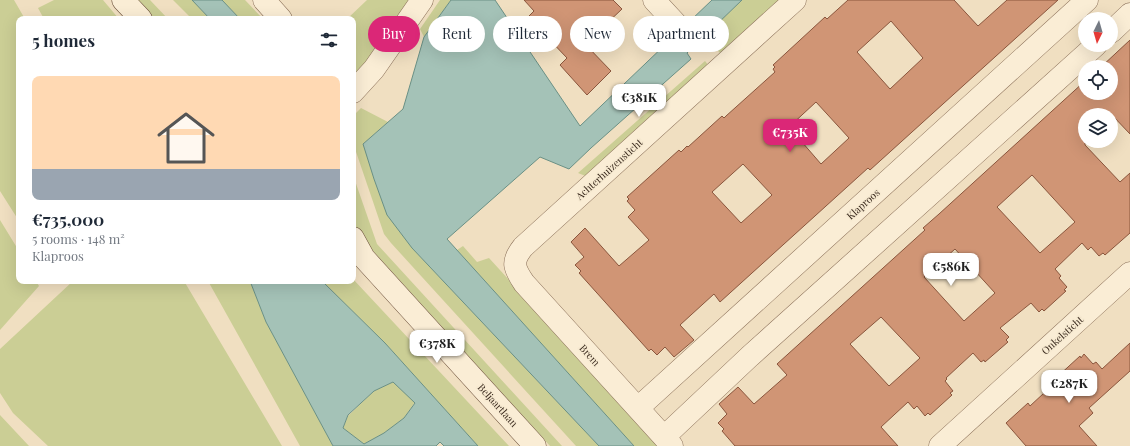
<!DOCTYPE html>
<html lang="en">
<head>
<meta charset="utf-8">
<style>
  :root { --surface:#fff; --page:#f2f2f3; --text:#1f2937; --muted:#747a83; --line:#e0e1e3; --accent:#db2777 }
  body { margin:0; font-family:"Playfair Display",serif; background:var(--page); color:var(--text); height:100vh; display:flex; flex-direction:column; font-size:15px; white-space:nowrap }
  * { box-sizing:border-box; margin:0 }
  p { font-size:13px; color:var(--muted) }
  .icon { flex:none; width:22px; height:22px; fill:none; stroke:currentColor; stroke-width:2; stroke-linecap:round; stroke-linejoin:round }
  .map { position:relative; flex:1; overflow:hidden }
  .drawer { position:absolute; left:16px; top:16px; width:340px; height:268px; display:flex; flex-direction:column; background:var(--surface); border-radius:8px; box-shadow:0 4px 16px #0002 }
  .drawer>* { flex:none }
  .guide { position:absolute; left:368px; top:16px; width:380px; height:36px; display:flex; gap:8px }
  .needle { width:26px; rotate:185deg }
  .controls { position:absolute; left:1078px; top:12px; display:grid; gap:8px }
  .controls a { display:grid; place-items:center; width:40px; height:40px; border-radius:50%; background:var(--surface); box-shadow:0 4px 16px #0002; font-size:20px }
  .price { position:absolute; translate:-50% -34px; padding:0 9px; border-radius:8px; background:#fff; color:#222; font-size:13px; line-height:26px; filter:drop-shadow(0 1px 2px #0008) }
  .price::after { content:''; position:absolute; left:50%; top:24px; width:12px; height:9px; margin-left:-6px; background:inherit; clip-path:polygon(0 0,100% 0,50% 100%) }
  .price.current { background:var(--accent); color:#fff }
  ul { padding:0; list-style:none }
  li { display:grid; align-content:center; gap:8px; height:212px; padding:0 16px }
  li+li { border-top:1px solid var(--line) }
  li span { display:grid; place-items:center; height:124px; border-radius:8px; color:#555 }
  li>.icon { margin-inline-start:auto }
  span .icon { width:72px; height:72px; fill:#fffc; stroke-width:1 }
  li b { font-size:17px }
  h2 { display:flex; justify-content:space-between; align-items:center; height:48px; padding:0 16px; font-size:17px }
  .chip { padding:0 14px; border-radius:18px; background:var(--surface); box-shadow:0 4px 16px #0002; font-size:14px; line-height:36px }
  .chip.current { background:var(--accent); color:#fff }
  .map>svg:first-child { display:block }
  .green { fill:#cbce95 }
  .water { fill:#a4c2b7; stroke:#6a9085; fill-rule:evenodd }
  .building { fill:#d09575; stroke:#8a563d; fill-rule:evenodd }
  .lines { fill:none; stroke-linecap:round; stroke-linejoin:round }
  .street-casing { stroke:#8a6f58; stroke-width:23 }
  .secondary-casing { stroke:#6c503b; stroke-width:23 }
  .street { stroke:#faedd5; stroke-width:22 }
  .secondary { stroke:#faedd5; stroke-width:22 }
  .labels { text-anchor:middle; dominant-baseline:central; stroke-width:3; stroke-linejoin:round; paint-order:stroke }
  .street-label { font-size:10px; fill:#39291d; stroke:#f7ead1 }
</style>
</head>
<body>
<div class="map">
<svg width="1130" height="446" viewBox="0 0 1130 446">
  <rect width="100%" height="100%" fill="#f0dfc1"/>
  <path class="green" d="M0,0h14l11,19h-6v202l-19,-30z
    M54,0h49l16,19h-75l-6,-11z
    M136,0h14l18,19h-14z
    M173,0h19l18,19h-18z
    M222,0h23l18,19h-23z
    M367,0h43l-52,74h-5v-55h-6z
    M440,0h11l-27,37 -4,-8z
    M742,0h39l-60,54 -17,-18z
    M705,61l4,5 -121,111 -10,-4z
    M361,108l27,14 -25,22 49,104 187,198h-23l-185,-203 -7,-9 -31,-91v-27z
    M353,175l24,69 185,202h-12l-196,-216 -1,-2z
    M0,220l19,31v30h17l3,5 -39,44z
    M463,246l14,16 12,-4 171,188h-26l-177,-196z
    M353,279l156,167h-31l-93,-103 -63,-62h31z
    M73,281h111l98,165h-234l-35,-33 -13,-20v-44z
    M208,281h42l16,41 67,124h-33z
    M393,382l22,20 -11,16 -20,15 -20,11 -21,-16 5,-12 26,-25z
    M0,415l29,31h-29z"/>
  <path class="water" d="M192,0h30l18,19h-30z
    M451,0h44l85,126 132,-126h30l-55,53 4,6 -100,89 -22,21 -29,-12 -93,82 187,207h-35l-187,-198 -25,-33 -13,-36 -11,-35 40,-35 21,-72z
    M250,281h72l63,62 93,103h-34l-4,-4 -4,4h-103l-67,-124zM393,382l22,21 -11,15 -20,15 -20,11 -21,-16 5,-13 26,-24z"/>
  <path class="building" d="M524,0h89l9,9 -37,35 26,27 -24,24 -27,-30 7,-7 -39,-41 6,-6z
    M848,0h106l24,26 29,-26h51l-188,170 -2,-2 -148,134 -6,-8 -34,31 14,15 -20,17 -9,-10 -8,8 -6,-6 -2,2 -70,-78 2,-2 -6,-6 9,-8 -13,-15 14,-14 34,38 30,-26 -21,-23 7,-7 -8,-9 2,-2 -2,-2 52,-47 2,2 6,-6 1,1 34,-31 2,2 2,-2 49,-44 -2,-3 2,-2 -2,-2 52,-48 2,2zM891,21l32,37 -33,31 -33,-37zM816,102l33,36 -28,26 -32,-37zM743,164l29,31 -31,28 -29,-31z
    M1130,40v94l-18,-19h-27v30l35,37 10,-9v60l-25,22 -2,-2 -4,3 -8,-9 -3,3 -6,-7 -27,26 6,7 -2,2 8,9 -3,3 2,1 -22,20 -2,-2 -3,3 -8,-9 -31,25 9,9 -3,3 2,2 -23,20 -1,-2 -3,2 -8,-9 -27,25 1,1 -2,2 8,10 -3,2 2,2 -22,20 -2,-2 -3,3 -8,-10 -3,3 -6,-7 -27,25 17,19h-163l-13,-15 2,-2 -6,-6 9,-9 -8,-10 19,-17 16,17 33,-29 -10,-11 148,-134 -2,-2 16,-14 146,-133v12h26v-26h-10zM1032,175l43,47 -35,31 -43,-46zM955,249l40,44 -31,28 -40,-44zM881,317l39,41 -31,28 -39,-42z
    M1130,343v28l-41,37 4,5 -14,13 18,20h-71l-20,-23 22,-20 2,3 28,-26 -2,-2 24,-22 1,2 3,-4 9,10 3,-2 6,7z"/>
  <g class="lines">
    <g class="street-casing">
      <path id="street" d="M264,0l17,19
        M654,0l25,27
        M1111,32l19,-18
        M353,92l21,-23 48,-69
        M638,408l449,-408
        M664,437l85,-80 347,-312
        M672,446l-148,-163c-10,-15 -13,-21 -1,-36l272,-247
        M940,446l190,-173"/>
    </g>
    <g class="secondary-casing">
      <path id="secondary" d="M123,0l18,19
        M353,238l11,20 171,188"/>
    </g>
    <use href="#street" class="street"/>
    <use href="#secondary" class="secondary"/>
  </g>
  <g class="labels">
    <g class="street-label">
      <text transform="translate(609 169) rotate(-42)">Achterhuizensticht</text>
      <text transform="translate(863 204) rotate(-42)">Klaproos</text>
      <text transform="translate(1062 335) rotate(-42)">Onkelsticht</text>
      <text transform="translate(590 355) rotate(48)">Brem</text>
      <text transform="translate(498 405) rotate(48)">Beljaartlaan</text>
    </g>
  </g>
</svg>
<div class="controls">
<a><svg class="needle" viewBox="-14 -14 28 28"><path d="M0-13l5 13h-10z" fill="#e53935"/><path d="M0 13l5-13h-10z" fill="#747a83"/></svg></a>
<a><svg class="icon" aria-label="locate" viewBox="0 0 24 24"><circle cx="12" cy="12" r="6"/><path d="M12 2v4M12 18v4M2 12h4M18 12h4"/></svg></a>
<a><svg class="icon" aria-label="layers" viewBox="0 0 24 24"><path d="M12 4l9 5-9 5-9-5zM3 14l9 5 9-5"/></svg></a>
</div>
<b class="price" style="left:639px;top:118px">€381K</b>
<b class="price current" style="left:790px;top:153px">€735K</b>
<b class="price" style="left:951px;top:287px">€586K</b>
<b class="price" style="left:437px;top:364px">€378K</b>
<b class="price" style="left:1069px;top:404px">€287K</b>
<div class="guide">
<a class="chip current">Buy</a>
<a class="chip">Rent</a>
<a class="chip">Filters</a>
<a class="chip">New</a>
<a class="chip">Apartment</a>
</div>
<section class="drawer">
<h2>5 homes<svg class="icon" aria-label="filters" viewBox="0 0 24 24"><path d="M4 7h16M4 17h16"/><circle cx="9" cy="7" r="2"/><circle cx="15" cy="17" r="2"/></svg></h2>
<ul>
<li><span style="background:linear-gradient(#ffd9b3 75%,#9aa5b1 0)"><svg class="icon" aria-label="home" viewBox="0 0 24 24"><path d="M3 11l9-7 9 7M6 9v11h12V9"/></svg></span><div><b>€735,000</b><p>5 rooms · 148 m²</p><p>Klaproos</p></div></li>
</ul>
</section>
</div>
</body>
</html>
